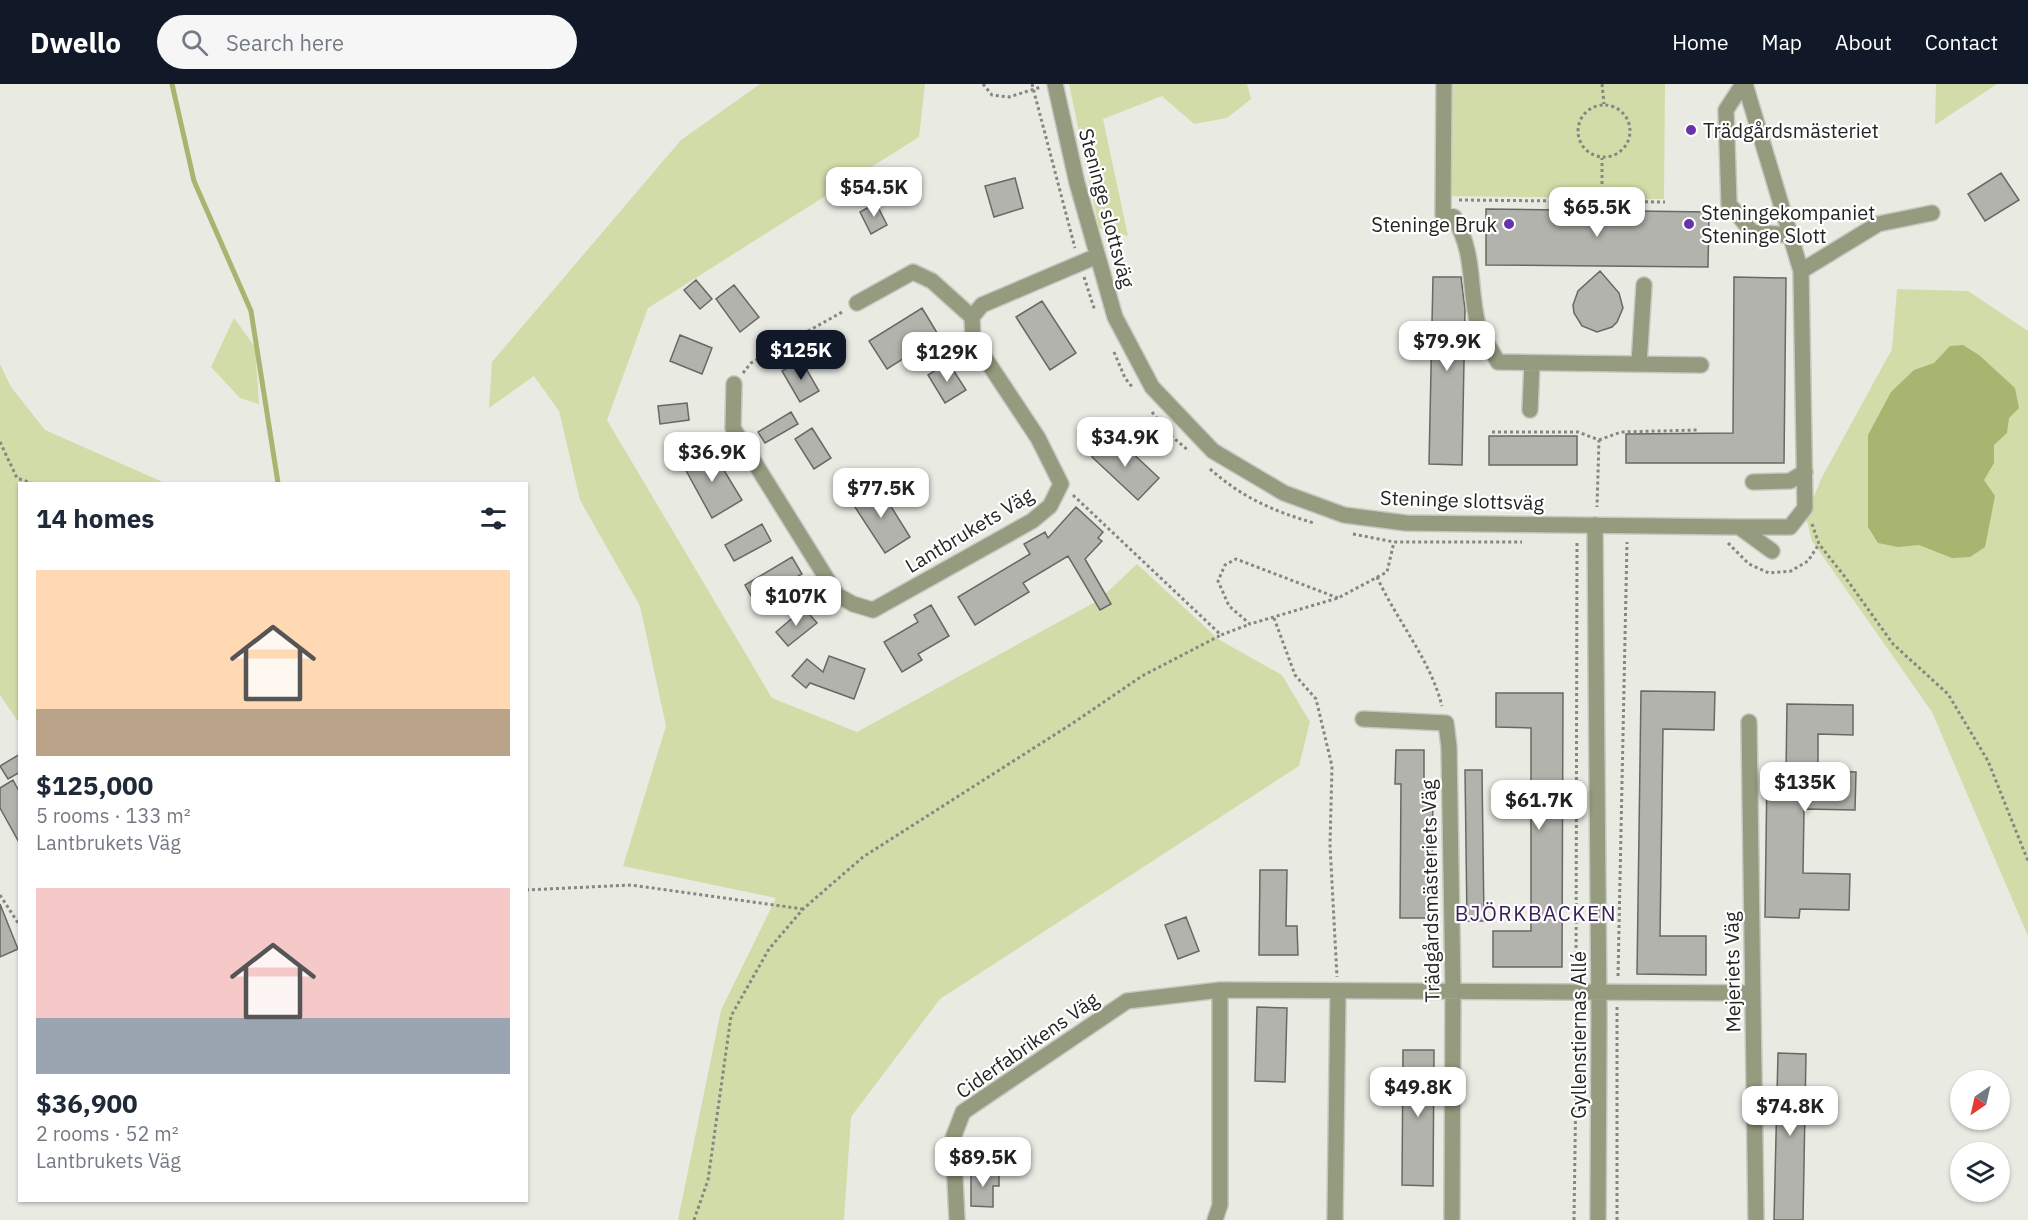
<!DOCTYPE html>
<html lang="en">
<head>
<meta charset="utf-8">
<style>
  :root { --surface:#fff; --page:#f6f6f7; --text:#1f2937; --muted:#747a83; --accent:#111827 }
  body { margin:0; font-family:"IBM Plex Sans",sans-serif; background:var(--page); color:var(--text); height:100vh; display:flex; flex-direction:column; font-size:22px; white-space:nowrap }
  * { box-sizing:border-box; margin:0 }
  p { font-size:20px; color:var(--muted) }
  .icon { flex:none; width:33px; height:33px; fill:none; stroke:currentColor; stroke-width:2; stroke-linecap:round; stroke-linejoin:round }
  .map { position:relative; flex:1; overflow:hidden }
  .panel { position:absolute; left:18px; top:398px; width:510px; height:720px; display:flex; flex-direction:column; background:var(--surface); border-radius:0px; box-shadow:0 2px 4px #0004 }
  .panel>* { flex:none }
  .needle { width:39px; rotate:214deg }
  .buttons { position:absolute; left:1950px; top:986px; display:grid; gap:12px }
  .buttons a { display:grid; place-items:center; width:60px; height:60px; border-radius:50%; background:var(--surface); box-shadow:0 2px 4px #0004; font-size:30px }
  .price { position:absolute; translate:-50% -51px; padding:0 14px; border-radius:12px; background:#fff; color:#222; font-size:20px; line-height:39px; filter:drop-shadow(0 2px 3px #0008) }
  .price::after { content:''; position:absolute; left:50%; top:36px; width:18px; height:14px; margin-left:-9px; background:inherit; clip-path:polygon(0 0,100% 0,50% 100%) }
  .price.on { background:var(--accent); color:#fff }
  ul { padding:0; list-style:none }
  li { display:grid; align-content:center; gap:12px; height:318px; padding:0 18px }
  li span { display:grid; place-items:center; height:186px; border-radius:0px; color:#555 }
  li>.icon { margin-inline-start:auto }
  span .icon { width:108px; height:108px; fill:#fffc; stroke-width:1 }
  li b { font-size:26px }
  h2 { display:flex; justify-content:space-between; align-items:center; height:72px; padding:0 18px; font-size:26px }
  header { display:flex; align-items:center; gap:36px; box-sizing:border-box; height:84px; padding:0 30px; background:var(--accent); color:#fff }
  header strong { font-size:28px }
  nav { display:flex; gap:33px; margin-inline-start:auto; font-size:21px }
  .search { width:420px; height:54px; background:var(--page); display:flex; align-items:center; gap:15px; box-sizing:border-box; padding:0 21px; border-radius:33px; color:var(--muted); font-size:22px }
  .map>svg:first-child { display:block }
  .green { fill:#d1dca9 }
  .water { fill:#a7b571 }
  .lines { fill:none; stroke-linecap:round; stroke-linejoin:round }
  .stream { stroke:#a7b571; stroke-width:5 }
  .building { fill:#b1b3ac; stroke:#676962; stroke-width:1.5 }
  .minor-casing { stroke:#c6c8c0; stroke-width:18 }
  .path { stroke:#858781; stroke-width:3; stroke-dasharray:3 3; stroke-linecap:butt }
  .minor { stroke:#949b7e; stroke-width:15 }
  .poi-dot { fill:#6633ab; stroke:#fff; stroke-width:2 }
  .labels { text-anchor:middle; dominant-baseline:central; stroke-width:4.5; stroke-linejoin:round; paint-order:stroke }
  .poi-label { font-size:20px; fill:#252623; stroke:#fff; text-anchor:start }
  .street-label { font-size:20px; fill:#252623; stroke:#fff }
  .neighbourhood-label { font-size:21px; letter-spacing:1.5px; fill:#38215b; stroke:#fff }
</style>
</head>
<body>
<header>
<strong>Dwello</strong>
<div class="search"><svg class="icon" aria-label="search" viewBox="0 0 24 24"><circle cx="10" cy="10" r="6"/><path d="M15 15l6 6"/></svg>Search here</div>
<nav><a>Home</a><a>Map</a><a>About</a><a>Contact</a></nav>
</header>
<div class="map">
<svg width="2028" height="1136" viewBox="0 0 2028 1136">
  <rect width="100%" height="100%" fill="#e9ebe3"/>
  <path class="green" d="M760,0h165l-6,53 -271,171 -41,112 165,278 85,34 242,-132 38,-36 81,75 64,36 28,47 -11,44 -359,233 -89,118 -7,103h-166l43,-210 55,-112 -153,-32 43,-140 -26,-120 -60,-106 -21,-89 -25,-35 -45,32 3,-46 189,-222z
    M1069,0h178l4,15 -24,19 -33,6 -32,-28 -59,23 25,117 -29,-8z
    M1450,0h215l-1,115 -218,-3z
    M1936,0h61l-62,41z
    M1897,205l71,2 60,40v605l-96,-224 -120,-171 -6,-24 15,-38 71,-130z
    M234,234l21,29 4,57 -19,-6 -29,-31z
    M0,280l11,23 34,43 120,53h-145l-1,240 -19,-28z"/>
  <path class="water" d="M1963,261l16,10 36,33 4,20 -10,10 -2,15 -13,12v18l-10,17 11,16 -10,51 -15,10 -18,1 -33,-13 -21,2 -20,-4 -10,-16v-92l23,-43 23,-22 20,-7 16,-17z"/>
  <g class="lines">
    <path class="stream" d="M172,0l22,97 57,130 27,172"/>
  </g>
  <path class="building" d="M2001,89l18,27 -34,21 -17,-27z
    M1015,94l8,30 -29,9 -9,-31z
    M876,119l11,22 -16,9 -11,-22z
    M1486,125l223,3 -1,55 -222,-2z
    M1600,187l19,22 4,15 -6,14 -5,5 -15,5 -15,-6 -8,-13 -1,-8 5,-14z
    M1433,193h28l4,32 -3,156 -33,-1z
    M1734,193l52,1 -2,185h-158v-29l107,-1z
    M696,196l16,19 -12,10 -16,-19z
    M734,201l25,32 -19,15 -24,-33z
    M1042,217l34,52 -26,17 -34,-53z
    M922,224l17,28 -52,33 -18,-28z
    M680,251l32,13 -10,26 -32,-13z
    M801,276l18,31 -19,11 -18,-31z
    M948,278l18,28 -21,13 -17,-28z
    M687,319l2,17 -29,4 -2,-18z
    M791,328l7,12 -33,19 -7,-11z
    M812,344l19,30 -17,11 -19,-30z
    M1113,351l46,43 -21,22 -46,-43z
    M1489,352h88v29h-88z
    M711,365l31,51 -30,18 -29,-53z
    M877,400l33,53 -25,16 -34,-52z
    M1076,423l27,25 -5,6 4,3 -17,18 26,45 -11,6 -32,-54 -45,27 6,9 -54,33 -17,-28 72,-43 -6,-10 21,-12 3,6z
    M762,440l9,17 -37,20 -9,-16z
    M792,473l10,17 -48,27 -9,-16z
    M931,521l18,31 -31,18 4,6 -20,12 -18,-30 34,-20 -4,-7z
    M804,524l13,15 -29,23 -12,-14z
    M829,572l36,13 -11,30 -44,-16 -4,5 -14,-12 15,-17 16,13z
    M1641,607l74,1 -1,38 -51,-1 -3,207h46v39l-69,-1z
    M1496,609h67l-1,274h-69v-36h38v-203l-35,-1z
    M1787,620l66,1v30l-35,-1v37l38,1 -1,38 -51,-1 -1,64 47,1 -1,36 -49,-1 -1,9 -34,-1 2,-145h19z
    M1396,666h28v33h9l-1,135h-32l1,-134h-6z
    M20,670v18l-12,7 -8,-13z
    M1465,686h17l2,151h-17z
    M13,696l7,13v51l-20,-36v-20z
    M1260,786h27l-1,56h11l1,29h-39z
    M0,820l18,45 -18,8z
    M1186,833l13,34 -21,8 -13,-34z
    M1257,923l30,1 -2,74 -30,-1z
    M1403,966h31l-1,136 -31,-1z
    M1778,969l28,1 -3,166h-29z
    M971,1087l28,1v14h-6v21l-22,-1z"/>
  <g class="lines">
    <g class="minor-casing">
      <path id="minor" d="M1055,0l22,99 38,134 37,70 61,64 71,42 60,22 62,8 333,4 33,24
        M1444,0l-1,131 11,2c22,39 14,68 24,108 4,12 14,26 20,37l203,3
        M1743,0l-17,26 3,94 23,28 36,3
        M1801,187l77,-47 54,-11
        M857,219l56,-31 19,9 40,36
        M1639,280l5,-79
        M734,300l-1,44 104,167 16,9 20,6 159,-89 18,-15 11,-22 -23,-46 -65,-98 -1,-23 10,-12 115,-49
        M1530,326l2,-47
        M1753,398l37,-1 15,-9
        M1595,441l4,492 -1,203
        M1739,443h51l15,-19 -4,-237 -56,-187
        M1363,635l83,4 3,24 4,244 -1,229
        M1749,638l7,498
        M957,1136l-4,-82 10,-26 164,-111 93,-11 533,3
        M1215,1136l5,-15v-215
        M1335,1136l3,-229"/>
    </g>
    <path class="path" d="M983,0l9,11 17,2 32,-10
      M1032,0l43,164
      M1602,0l2,20
      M1578 47a26 26 0 1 1 52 0a26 26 0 1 1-52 0Z
      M1459,116l206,2
      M1602,118v-44
      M1084,193l11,34
      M1114,268l11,26 8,10
      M743,289l8,-10 93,-52
      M1152,328l17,22 20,17
      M1492,348h86l21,8 -2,67
      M1599,356l22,-8 76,-2
      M0,358l17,36 14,5
      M1210,385c33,29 63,42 104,54
      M1073,411l148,140 29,-11
      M1812,440l7,20 26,33 48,67 55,50 40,67 40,100
      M1353,450l41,8h128
      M1728,459l21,21 20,9 22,-2 17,-10 11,-17
      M1377,493c20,44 53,82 65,129
      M1338,514l-102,-39 -11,6 -7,16 11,25 21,18 88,-26 49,-26 7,-30
      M1274,534l21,57 21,24 16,67 -2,79 7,132
      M526,806l105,-5 172,24
      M0,811l20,31
      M1618,892l9,-434
      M1576,894l1,-437
      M694,1136l14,-40 23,-164 38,-67 34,-40 60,-52 210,-134 69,-47 79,-41
      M1574,1136l3,-214
      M1617,1136v-213"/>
    <use href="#minor" class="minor"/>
  </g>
  <g class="poi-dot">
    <circle cx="1691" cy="46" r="6"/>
    <circle cx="1509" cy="140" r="6"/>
    <circle cx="1689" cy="140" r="6"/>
  </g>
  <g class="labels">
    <g class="poi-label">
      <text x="1703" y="46">Trädgårdsmästeriet</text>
      <text x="1701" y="128">Steningekompaniet<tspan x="1701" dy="23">Steninge Slott</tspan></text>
      <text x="1497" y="140" text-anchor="end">Steninge Bruk</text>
    </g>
    <g class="street-label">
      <text transform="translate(1107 124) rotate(75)">Steninge slottsväg</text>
      <text transform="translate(1462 416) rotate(2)">Steninge slottsväg</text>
      <text transform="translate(969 446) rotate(-31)">Lantbrukets Väg</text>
      <text transform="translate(1430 807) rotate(-91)">Trädgårdsmästeriets Väg</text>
      <text transform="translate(1732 888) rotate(-91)">Mejeriets Väg</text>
      <text transform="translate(1578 951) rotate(-90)">Gyllenstiernas Allé</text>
      <text transform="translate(1027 961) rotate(-35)">Ciderfabrikens Väg</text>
    </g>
    <g class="neighbourhood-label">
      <text x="1536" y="829">BJÖRKBACKEN</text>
    </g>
  </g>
</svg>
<div class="buttons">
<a><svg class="needle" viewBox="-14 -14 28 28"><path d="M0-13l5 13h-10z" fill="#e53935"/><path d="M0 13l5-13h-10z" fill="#747a83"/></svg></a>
<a><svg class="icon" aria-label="layers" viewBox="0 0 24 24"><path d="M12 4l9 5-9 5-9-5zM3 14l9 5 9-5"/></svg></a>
</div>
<b class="price" style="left:874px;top:134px">$54.5K</b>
<b class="price" style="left:1597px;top:154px">$65.5K</b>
<b class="price" style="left:1447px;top:288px">$79.9K</b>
<b class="price on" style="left:801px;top:297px">$125K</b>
<b class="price" style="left:947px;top:299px">$129K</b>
<b class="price" style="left:1125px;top:384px">$34.9K</b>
<b class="price" style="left:712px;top:399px">$36.9K</b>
<b class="price" style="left:881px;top:435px">$77.5K</b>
<b class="price" style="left:796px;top:543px">$107K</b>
<b class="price" style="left:1805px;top:729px">$135K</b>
<b class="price" style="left:1539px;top:747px">$61.7K</b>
<b class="price" style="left:1418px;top:1034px">$49.8K</b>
<b class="price" style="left:1790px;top:1053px">$74.8K</b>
<b class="price" style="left:983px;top:1104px">$89.5K</b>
<section class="panel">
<h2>14 homes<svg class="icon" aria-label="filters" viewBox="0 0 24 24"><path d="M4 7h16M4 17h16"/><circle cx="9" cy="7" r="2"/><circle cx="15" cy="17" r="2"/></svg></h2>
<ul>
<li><span style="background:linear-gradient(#ffd9b3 75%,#b9a48a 0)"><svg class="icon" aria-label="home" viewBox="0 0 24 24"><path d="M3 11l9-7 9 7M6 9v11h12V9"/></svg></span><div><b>$125,000</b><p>5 rooms · 133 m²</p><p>Lantbrukets Väg</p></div></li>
<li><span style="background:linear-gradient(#f6c9c9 70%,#9aa5b1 0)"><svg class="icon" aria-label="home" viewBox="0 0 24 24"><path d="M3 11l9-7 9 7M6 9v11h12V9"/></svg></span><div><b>$36,900</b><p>2 rooms · 52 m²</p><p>Lantbrukets Väg</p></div></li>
</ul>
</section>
</div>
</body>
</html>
